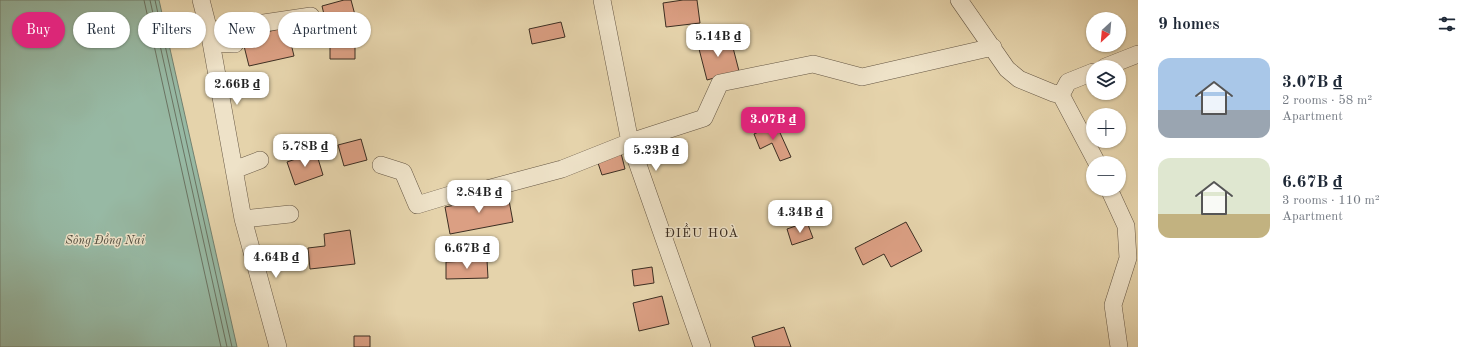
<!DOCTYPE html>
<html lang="en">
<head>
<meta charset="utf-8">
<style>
  :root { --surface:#fff; --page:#f6f6f7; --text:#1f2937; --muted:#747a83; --accent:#db2777 }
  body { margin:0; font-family:"Old Standard TT",serif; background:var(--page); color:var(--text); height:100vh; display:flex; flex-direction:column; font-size:15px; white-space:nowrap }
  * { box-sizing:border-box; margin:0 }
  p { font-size:13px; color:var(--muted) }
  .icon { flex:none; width:22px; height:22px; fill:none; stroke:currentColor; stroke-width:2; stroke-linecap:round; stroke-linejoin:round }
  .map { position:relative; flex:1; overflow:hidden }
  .sheet { display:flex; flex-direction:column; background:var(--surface); width:340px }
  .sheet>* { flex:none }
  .hud { position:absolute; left:12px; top:12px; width:380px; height:36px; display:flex; gap:8px }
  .needle { width:26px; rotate:206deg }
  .buttons { position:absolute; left:1086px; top:12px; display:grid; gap:8px }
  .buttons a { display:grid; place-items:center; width:40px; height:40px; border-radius:50%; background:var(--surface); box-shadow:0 1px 3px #0004; font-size:20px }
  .price { position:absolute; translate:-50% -34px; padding:0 9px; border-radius:8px; background:#fff; color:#222; font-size:13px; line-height:26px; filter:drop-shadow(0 1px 2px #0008) }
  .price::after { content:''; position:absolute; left:50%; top:24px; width:12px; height:9px; margin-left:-6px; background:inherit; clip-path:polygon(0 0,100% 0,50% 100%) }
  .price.current { background:var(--accent); color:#fff }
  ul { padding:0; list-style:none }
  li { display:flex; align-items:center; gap:12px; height:100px; padding:0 20px }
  li span { display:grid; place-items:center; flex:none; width:112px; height:80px; border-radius:12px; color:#555 }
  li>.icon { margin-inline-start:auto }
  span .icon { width:48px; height:48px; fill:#fffc; stroke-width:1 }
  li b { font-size:17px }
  h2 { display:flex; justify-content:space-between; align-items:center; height:48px; padding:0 20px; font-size:17px }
  .tag { padding:0 14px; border-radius:18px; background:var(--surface); box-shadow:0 1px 3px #0004; font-size:14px; line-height:36px }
  .tag.current { background:var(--accent); color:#fff }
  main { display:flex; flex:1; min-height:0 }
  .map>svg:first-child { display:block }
  .water { fill:#97b9a4; stroke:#738170 }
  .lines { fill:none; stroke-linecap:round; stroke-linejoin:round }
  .shore { stroke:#6a7463; stroke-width:1 }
  .building { fill:#db9f83; stroke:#3c2e22 }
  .minor-casing { stroke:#665744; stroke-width:18 }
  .minor { stroke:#eee2c8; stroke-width:17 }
  .labels { text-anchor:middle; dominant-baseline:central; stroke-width:3; stroke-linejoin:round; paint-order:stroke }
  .water-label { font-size:12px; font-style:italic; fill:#4e4a3c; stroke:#eee2c8 }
  .quarter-label { font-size:13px; letter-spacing:1px; fill:#3c2e22; stroke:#eee2c8 }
</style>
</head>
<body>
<main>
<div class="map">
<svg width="1138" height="347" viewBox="0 0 1138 347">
  <rect width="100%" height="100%" fill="#e5d3ab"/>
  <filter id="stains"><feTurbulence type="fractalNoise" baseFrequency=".005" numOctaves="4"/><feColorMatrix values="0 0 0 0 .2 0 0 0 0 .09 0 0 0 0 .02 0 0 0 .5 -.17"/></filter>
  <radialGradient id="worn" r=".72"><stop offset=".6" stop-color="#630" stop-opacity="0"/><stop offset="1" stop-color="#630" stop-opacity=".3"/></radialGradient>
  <path class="water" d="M0,0h159l78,347h-237z"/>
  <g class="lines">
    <path class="shore" d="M144,0l77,347
      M150,0l77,347
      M155,0l77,347"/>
  </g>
  <path class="building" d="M344,0h7l4,15 -29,8 -4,-17z
    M683,0h14l3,23 -34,4 -3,-24z
    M561,22l4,15 -33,7 -3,-15z
    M287,27l7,29 -45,10 -7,-28z
    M730,36l9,35 -32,9 -9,-35z
    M330,42h25v17h-25z
    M776,124l15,33 -11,4 -8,-18 -12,6 -6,-15z
    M361,139l6,21 -23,6 -6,-21z
    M316,152l7,23 -28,10 -8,-23z
    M621,153l4,16 -23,6 -5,-15z
    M508,195l5,27 -63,12 -5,-27z
    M807,222l6,16 -21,7 -5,-16z
    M906,222l16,29 -31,16 -7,-13 -21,11 -8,-17z
    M350,230l5,34 -45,5 -2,-21 17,-2 -1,-12z
    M487,260l1,18 -42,1v-17z
    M652,267l2,16 -20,3 -2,-16z
    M662,296l7,28 -30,7 -6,-28z
    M784,327l7,20h-36l-3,-10z
    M354,336h16v11h-16z"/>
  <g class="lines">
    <g class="minor-casing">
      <path id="minor" d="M201,0l8,31 34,188 35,128
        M602,0l28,142 72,205
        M959,0l48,69 12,10 34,14 8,2 36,68
        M209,31l102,-15
        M211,43l24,1
        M1105,67l33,-13
        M1061,95l7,-13 25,-10
        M381,165l22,7 14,33 36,-11 34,-5 75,-20 68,-27 74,-24 16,-35 93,-19 49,13 131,-30
        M234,170l26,-10
        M1109,189l17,37 2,32 -15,47 6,42
        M243,219l47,-5"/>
    </g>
    <use href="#minor" class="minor"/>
  </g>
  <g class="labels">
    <g class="water-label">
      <text x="105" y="241">Sông Đồng Nai</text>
    </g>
    <g class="quarter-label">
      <text x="702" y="233">ĐIỀU HOÀ</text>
    </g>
  </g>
  <rect width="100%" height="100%" filter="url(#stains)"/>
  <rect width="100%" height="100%" fill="url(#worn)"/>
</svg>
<div class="buttons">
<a><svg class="needle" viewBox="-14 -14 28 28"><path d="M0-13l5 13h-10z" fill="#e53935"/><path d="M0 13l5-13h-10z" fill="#747a83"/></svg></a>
<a><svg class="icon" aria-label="layers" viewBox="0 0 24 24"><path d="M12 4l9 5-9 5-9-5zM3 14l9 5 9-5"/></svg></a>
<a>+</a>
<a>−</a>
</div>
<b class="price" style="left:718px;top:58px">5.14B ₫</b>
<b class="price" style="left:237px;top:106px">2.66B ₫</b>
<b class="price current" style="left:773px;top:141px">3.07B ₫</b>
<b class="price" style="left:305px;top:168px">5.78B ₫</b>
<b class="price" style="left:656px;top:172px">5.23B ₫</b>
<b class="price" style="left:479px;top:214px">2.84B ₫</b>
<b class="price" style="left:800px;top:234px">4.34B ₫</b>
<b class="price" style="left:467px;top:270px">6.67B ₫</b>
<b class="price" style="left:276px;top:279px">4.64B ₫</b>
<div class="hud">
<a class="tag current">Buy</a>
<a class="tag">Rent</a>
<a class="tag">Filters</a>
<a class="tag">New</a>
<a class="tag">Apartment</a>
</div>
</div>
<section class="sheet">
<h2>9 homes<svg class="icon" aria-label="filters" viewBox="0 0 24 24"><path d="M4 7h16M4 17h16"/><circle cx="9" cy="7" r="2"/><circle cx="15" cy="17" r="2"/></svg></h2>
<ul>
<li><span style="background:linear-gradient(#a9c7e8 65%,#9aa5b1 0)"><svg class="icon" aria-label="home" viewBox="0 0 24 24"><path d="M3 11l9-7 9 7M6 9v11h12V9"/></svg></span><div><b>3.07B ₫</b><p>2 rooms · 58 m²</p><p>Apartment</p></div></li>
<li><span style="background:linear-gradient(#dfe7d0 70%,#c2b280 0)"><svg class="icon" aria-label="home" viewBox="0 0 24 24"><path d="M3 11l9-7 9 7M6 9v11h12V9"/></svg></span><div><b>6.67B ₫</b><p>3 rooms · 110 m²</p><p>Apartment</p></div></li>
</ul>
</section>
</main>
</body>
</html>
